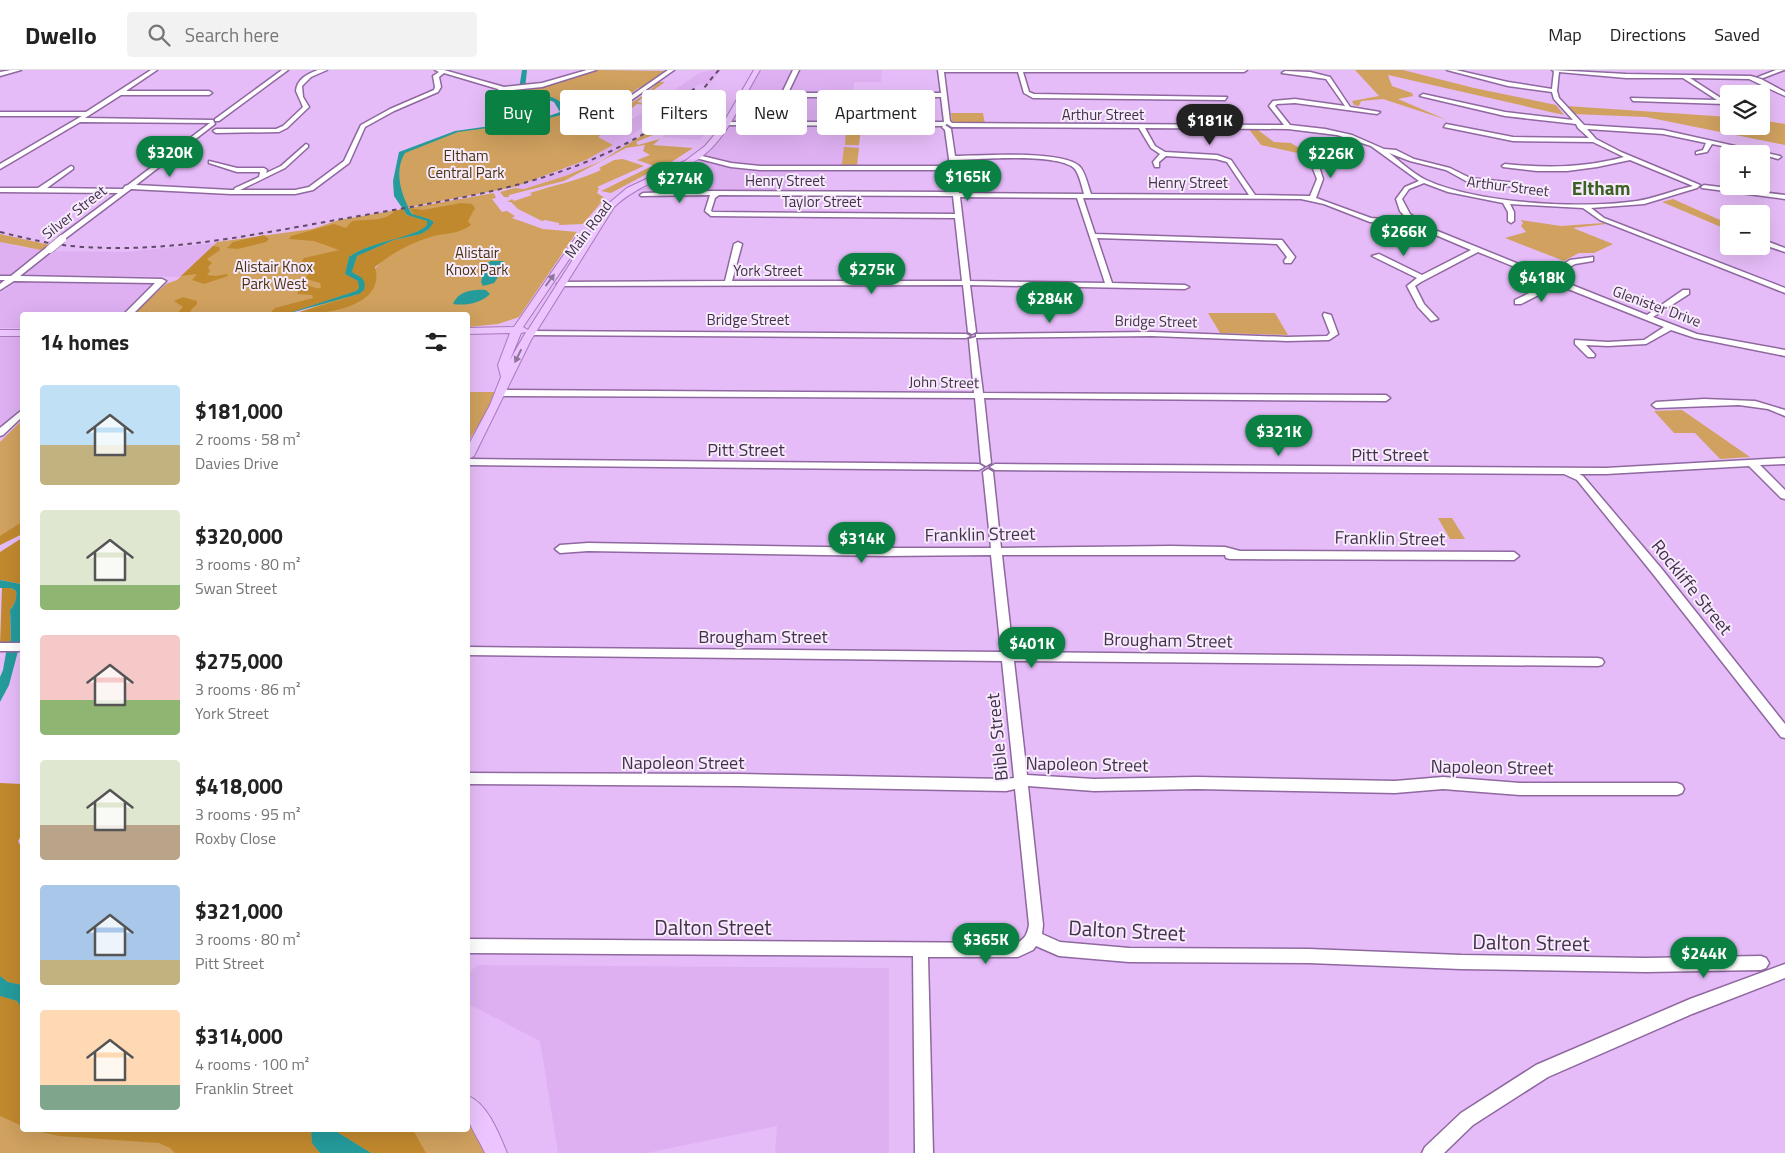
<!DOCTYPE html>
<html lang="en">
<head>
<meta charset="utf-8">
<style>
  :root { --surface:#fff; --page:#f2f2f2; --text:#222; --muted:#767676; --line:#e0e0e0; --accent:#0b8043 }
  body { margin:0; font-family:"Titillium Web",sans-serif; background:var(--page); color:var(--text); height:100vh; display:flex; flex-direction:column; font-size:19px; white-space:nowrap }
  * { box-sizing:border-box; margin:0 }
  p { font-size:16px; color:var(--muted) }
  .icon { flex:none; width:28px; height:28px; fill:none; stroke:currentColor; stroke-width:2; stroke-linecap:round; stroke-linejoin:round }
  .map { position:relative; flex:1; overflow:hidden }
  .side { position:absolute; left:20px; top:242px; width:450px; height:820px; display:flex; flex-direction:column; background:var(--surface); border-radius:5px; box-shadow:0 5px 20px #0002 }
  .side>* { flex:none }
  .banner { position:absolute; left:485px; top:20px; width:475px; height:45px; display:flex; gap:10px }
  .controls { position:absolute; left:1720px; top:15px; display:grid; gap:10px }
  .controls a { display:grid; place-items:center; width:50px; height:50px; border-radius:5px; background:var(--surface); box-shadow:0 5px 20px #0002; font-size:25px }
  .price { position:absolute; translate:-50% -42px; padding:0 11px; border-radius:18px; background:var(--accent); color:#fff; font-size:16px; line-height:32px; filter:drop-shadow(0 1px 2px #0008) }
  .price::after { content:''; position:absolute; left:50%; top:30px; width:15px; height:11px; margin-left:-8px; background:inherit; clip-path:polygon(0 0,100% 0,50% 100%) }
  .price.selected { background:#222; color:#fff }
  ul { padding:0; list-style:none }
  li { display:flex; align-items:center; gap:15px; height:125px; padding:0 20px }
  li span { display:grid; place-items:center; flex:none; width:140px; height:100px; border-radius:5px; color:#555 }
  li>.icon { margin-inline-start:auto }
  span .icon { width:60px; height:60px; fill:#fffc; stroke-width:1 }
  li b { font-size:21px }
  h2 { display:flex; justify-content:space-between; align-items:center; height:60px; padding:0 20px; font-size:21px }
  .chip { padding:0 18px; border-radius:5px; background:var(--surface); box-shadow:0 5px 20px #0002; font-size:18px; line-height:45px }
  .chip.selected { background:var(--accent); color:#fff }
  header { display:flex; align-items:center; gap:30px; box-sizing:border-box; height:70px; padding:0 25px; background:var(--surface); border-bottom:1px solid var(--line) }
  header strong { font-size:24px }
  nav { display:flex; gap:28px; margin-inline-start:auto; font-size:18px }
  .search { width:350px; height:45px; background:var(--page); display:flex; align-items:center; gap:12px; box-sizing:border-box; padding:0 18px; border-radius:5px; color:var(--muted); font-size:19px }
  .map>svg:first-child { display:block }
  .built { fill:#deb0f2 }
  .green { fill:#d0a15f }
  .forest { fill:#c1892e }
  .water { fill:#259b9c }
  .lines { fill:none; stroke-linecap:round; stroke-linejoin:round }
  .minor-tunnel { stroke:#c5a0d5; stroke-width:5.5; stroke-dasharray:5.5 3; stroke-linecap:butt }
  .minor-casing { stroke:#8e689f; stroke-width:3 }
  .major-casing { stroke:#a978be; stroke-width:2 }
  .minor { fill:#fff; fill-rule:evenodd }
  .major { fill:#ecc5fe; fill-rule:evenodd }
  .rail { stroke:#604b69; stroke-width:2; stroke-dasharray:4.5 4.5; stroke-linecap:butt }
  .minor-bridge-casing { stroke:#8e689f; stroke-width:9; stroke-linecap:butt }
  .minor-bridge { stroke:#fff; stroke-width:8 }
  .oneway { fill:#8e749a }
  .labels { text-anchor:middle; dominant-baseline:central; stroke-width:4; stroke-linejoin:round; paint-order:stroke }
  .far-street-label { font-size:15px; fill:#423149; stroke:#f6eafc }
  .far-park-label { font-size:15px; fill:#4a330d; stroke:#f6eafc }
  .street-label { font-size:18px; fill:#423149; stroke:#f6eafc }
  .far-district-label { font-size:19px; font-weight:bold; fill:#3b6124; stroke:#f6eafc }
  .near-street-label { font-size:21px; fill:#423149; stroke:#f6eafc }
</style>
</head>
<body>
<header>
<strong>Dwello</strong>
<div class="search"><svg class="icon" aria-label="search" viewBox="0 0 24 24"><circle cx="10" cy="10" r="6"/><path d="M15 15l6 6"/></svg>Search here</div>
<nav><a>Map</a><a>Directions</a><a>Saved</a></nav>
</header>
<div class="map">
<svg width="1785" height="1083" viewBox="0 0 1785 1083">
  <rect width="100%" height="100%" fill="#e6bcf8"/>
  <path class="built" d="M713,0h8l-12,15 -10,-1 -70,53 8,2 -4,4 -59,30 -50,16 -10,-2 72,-27 17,-9 9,-6 -15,-8 22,-14h8l72,-50z
    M763,0h119l-1,12h-27l-1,12 -106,-1 10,-19z
    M863,26l-2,28 -130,-1 -1,-3 14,-23z
    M705,30l20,5 -13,19h-5l-4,6 3,2 -6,8 -38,-3 31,-24 -4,-3 10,-5 -2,-2z
    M729,56h132l-4,41 -101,-1 -27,-3 -24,-6v-3z
    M700,91l40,8 54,1 -4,21 -140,-1 -12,1z
    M0,172l20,5 24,3 -31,24 -13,2z
    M216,173l-36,34 -158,-2 28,-24 76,1z
    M17,212h138l-32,33h-101v13h-22v-35z
    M0,264h22v73l-22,21z
    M477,895l412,3v185h-114l2,-27 -130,27h-89l-18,-112 -72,-37v-30z"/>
  <path class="green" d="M597,0l71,1 -24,14 2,1 -8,2 -30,24 -22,3 -17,10 9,4 26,-10 17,2 -23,16 15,8 -27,15 -72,27 -110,21 -8,-32 8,-25 54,-20 77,-10 26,-7 -3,-11 -36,-15 19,-3z
    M1355,0h48l71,18 82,17 8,10 -176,-40 4,11 20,7 1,3 -15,3 49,21 -64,-21 -22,2 -2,5 -5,-1 -2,-4 27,-5z
    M658,12h11h-4l-28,20 11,2 3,-3h-2l1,-3 12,1 8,-6 -8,6 -9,-1 -2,2 3,1 -5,4 -12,-1 -18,15 -15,-2c16,-7 44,-22 54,-35z
    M699,30l-46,35 -17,7 2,3 22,-6 -7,6 40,3 -26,17 -4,-3 -6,2 3,2 -3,1 -20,-7 13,-5 -7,-4 2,-6 -19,3 -62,33 -55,14v2h-5l-4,-5 15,-4 9,1 44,-14 33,-14z
    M1567,36l162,11v9h32v-6l24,4v21l-139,-28 -72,-3z
    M951,43h32l2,11h-29l-4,-3z
    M846,57h15l-2,18h-14z
    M1248,58l10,2 16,12 17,1 15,9 -4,2 -41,-9z
    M844,77l15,1 -2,17h-17l2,-1z
    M623,89l21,7 -47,21 2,1 -2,5 8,5 -22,26 -24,1v-2l-14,-3 -3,1 -24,-12 -7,-7h-4l5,-3 2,2 18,-6 -2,-2c24,-8 48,-12 71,-23l-2,-2 15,-8z
    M650,97l4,3 -43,23 -10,-2z
    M494,123l2,5 -4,1 10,13 5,-1 8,5 -3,2 31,11 34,3 -58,85 -21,7 -30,3v-12h-178c25,-8 51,-17 73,-33 13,-9 39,-54 48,-70l-2,-4z
    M1673,129l56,25v2l-8,1 -59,-25z
    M403,139l-5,28 -52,59 -63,19h-152l35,-31 11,-4 40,-38 95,-13 27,-9z
    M1521,150l40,6 42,-3 3,1 -33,4 40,16 -19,9h-15l-15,8 -59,-23 21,-6 -5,-6 2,-3z
    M0,164l50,11 -9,5 -41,-8z
    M1208,243h67l13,22 -68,-2z
    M468,322h27l-8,19 -19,31z
    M1682,340l68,47 -30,2 -25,-26h-21l-20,-22z
    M22,350v114l-22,11v-103z
    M1438,448h14l13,21h-15z
    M0,853h22v207h446v-11l18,34h-486z"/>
  <path class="forest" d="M461,133l11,1 3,4 -7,13 3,4c-12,9 -24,8 -37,11 -22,6 -42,17 -59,31 12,43 -58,48 -85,48l69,-21 -1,-19 -6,-3 5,-16 38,-16 26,-6 8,-5 5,-7 -5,-3 -15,-4 -5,-7 14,2z
    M403,139l4,6 20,6v4c-9,12 -59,17 -78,32l-4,17 13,7 1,7 -3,3 -73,24h-15l7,-7 38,-10 -1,-3 -15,-1 3,-9c9,-2 15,5 21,3l-1,-5 -14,-4 4,-10 -12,-2 6,-9 35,-8 -25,-9 -25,-2 2,-3 43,-12 12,4 6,-7c12,-2 35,1 42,-10z
    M264,165l5,4 -3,3 -28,7 -11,-1 6,-6z
    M213,176l6,1 1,3 -13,9 5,4 -4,4 2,4 -3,4 9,1 11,-2 1,2 -24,8 -12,-4 5,-6 -16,2z
    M183,227l14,4v3l-7,7 6,4h-20l7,-8 -9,-6z
    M22,452v12l-22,11v-9z
    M22,468v49l-1,-3 -21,-4v-28z
    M2,517l9,1 5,3c1,8 -1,13 -6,19l1,29 -3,6h-8z
    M0,713l22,1v50l-4,7 4,8v136l-14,-3 -8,-6z
    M0,926l17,5 5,8v117l-22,-10z
    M32,1060h279l1,13 8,10h-145l-5,-5 -11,-5 -100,-7z
    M334,1060h79l13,23h-55z"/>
  <path class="water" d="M522,0h5l-2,19 29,9 7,4 5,8 -1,4 -32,8 -75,10 -53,21c-12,19 -3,44 7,61l17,5 5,3 -5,7 -8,5 -27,6 -37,16 -5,16c8,5 15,6 12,18l-5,4 -76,21 73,-24 3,-3 -1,-7 -13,-7 4,-17c19,-15 69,-20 78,-32v-4l-20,-6 -13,-19 -1,-15 6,-29 56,-21 86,-12 19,-7 -6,-10 -35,-13z
    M491,191h12l3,4 -12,18 -11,3 -2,-4 2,-8 -4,-6z
    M486,220l4,4c-9,9 -24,12 -37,10 5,-13 20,-15 33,-14z
    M0,510l21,4v56l-12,45 -9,17v-25l3,-7 4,-23 4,-8 -1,-29c5,-6 7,-11 6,-19l-5,-3h-11z
    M0,906l8,6 14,3v32v-8l-5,-8 -17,-5z
    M311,1060h23l37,23h-51l-8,-10z"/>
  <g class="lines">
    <path class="minor-tunnel" d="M744,33h30"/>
    <g class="minor-casing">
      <path id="minor" d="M11,0h10l-21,6v-4z
        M151,0h6l-31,21h83l3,2 -3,2h-88l-36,23 128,2 2,4 -79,61 95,5h3l1,-2 24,-11 1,-5h-23l-28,-9v-2l28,7h27l3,2 -1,3 15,-7 25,-22 2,1v2l-23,21 -45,22h55l14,-3 35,-26 17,-36 29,-16 44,-19 1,-3 -2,-11 6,-4 -4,-2h9l60,17 38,-4 45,-13h9l-54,17 -38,4 18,12 -2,3 -20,-12 -2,-5 -54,-16 -5,4 2,10 -3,5 -44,19 -29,16 -16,36 -36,27 -18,4h-64l-100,-5 -69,52 -4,-2 1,-2 59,-44 -118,-1v-4h38l33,-22 2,1v2l-26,19 76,1 2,-3 3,-1 82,-62 -130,-1 -80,47v-5l82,-48h-82v-4h86z
        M282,0h6l-69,51h-4v-2z
        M318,0h9l-16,7 -9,9 1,11 6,10 -22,21 -8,4 -63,1 -3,-2 3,-2h60l7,-3 20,-19 -7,-16c1,-12 11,-17 22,-21z
        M668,0h6l-61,43 -46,16 -5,-1 47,-17z
        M793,0h6l-11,23h153l-3,-23h309l-3,2h-221l6,20 5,2 193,3 -2,3 -192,-2 -9,-5 -6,-21h-74l6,49 2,2 332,2 -15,-19 4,-5 22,-2 50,7 -19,-27 -44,-6 3,-2 25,1 20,5 20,30 30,5 -3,2 -82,-11 -18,1 -2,2 15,19 35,4 27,6 32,14 12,1 18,9 36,9 20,10 46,5 3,2 -3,2 -50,-6 -20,-11 -36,-9 -21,-8c12,9 23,20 37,27 53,24 155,29 211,21 19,-3 37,-11 56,-15l-63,-26 -33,7 -30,4h-30l-34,-4 -1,-1 3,-2c41,4 79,4 119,-7l-31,-15 -80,-1 -69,-14 2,-3 67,13 76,1 -11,-10 -2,-4 -71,-8 -85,-20 3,-2 82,18 68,8 -19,-21 -2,-7 -44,-6 -61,-16h9l52,12 44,7 2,-18 -2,-1 74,4 125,2 10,3 24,13v4l-36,-17 -59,-1 37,24 -3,2 -91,-3 -2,-3 86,2 -34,-22h-57l-67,-6 -2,19 2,7 25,27 79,5 117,26 1,1 -3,2 -17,-5 -49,-10 -5,8 -11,2v-2l7,-2 3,-7 -43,-9 -76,-5 9,10 25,13 79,33 -3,3 -53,16 -53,4 13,10 181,70v5l-185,-73 -17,-12 -73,-4 4,8v9l-3,2 -3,-2v-9l-5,-9 -55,-11 -24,-9 -15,6 -7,10 8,15 20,14 116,47 24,-15 23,-3v4l-18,3 -23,13 95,38 36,-25h6v4l-36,23 44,17 88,16v6l-90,-18 -24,-8 -25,14 -38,2 -22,-1 9,10 -1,2h-6l-13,-13v-4l33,2 36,-2 20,-13 -106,-42 -37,19h-6v-4l37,-18 -74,-30 -57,30 -6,4 9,18 14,15 -7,2 -13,-14 -11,-21 10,-8 -45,-22 7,-2 43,21 49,-25 -40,-17 -16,-8 -45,-3 -46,-18 -23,-5 -218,-1 12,36 184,6h3l13,17 -4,6h-6l-1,-2 3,-4 -10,-13 -180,-6 15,45 73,2 4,2 -4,2 -215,-4 6,47 -4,2 -4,-2 -5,-47 -405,1 -1,-2 4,-2 164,-1 9,-37 4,-2 4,2 -10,37h230l-7,-63 -244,-2 -6,-5 5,-16 -69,1 -1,-1 3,-2 68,-2 242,1 -3,-22h-190l-29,-3 -35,-9v-2l2,-1 33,8 29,3h190l-5,-36 -3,-3 1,-1 -220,-1 2,-3h219l-3,-25h-199l-3,-2 3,-2h40zM947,54l5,3 187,1 12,20 9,6 -7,8 2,5h4v-5l7,-6 50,3 11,3 22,33 -158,-1c-3,-8 -5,-19 -10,-26 -13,-19 -103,-12 -126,-12l-4,-27 -6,-4zM1145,58l143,1 49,6 34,11 48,35 -14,6 -9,12 4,12 9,10 -38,-3 -55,-20 7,-19 -8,-25 -5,1v6l7,18 -7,17 -55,-1 -24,-35 -14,-5 -52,-3 -10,-6zM980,89c20,-1 79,-4 94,9 5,5 8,19 10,26l-125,-1 -4,-33zM719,125l234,1 2,18 -242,-2 -2,-1 4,-13zM960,127l117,1 28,85 -135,-2z
        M1776,0h8l-21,8 -5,-1z
        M1704,115l81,10v4l-83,-11 -1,-1z
        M1761,169l24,9v4l-24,-8z
        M47,177l7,2 -34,27 142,3 4,2 -34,34h-9l32,-32 -141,-2 -14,9v-6l5,-4h-5v-4h11z
        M1324,243l7,2 7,19 -9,6 -42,1 -135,-5 -176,2 7,55 403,2 4,3 -4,3 -402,-3 7,65 -5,3 -5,-3 -6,-65 -474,-2 -4,-3 4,-3 473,3 -5,-54 7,-2v-3h3l173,-2 135,5 40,-1 3,-3 -7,-18z
        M527,261l439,3 4,2 -4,2 -436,-3 -4,-2z
        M1704,329l51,2 30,9v6l-17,-7 -29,-4 -83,3 -4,-3 4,-3z
        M22,340v7l-19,18 -3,1v-8z
        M1785,388v6l-25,1 25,25v9l-4,-1 -32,-32 -143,8h-27l4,2 78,92 124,156v14l-4,-1 -128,-163 -76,-94 -13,-6 -569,-4 -5,-3 5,-3 611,4z
        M468,389l511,5 5,3 -5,3 -511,-5z
        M988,399l5,3 8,76 170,-2 54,1 15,4 274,1 5,4 -5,4 -284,-1 -4,-1 -1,-3h-223l11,97 585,6 4,1 2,3 -2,3 -4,1 -584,-5 13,114 67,4 103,-2 198,4 48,-4 77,6h157l5,2 2,4 -2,4 -5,2h-157l-77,-6 -48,4 -198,-4 -103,2 -66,-5 15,139 -1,9 18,8 69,6 180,1 152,6 185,3 115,-2 5,2 3,5 -3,5 -5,2 -115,2 -185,-3 -152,-6 -180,-1 -70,-6 -23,-10 -3,4 -15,7h-90l5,196h-18l-2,-197 -445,-3v-14l549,4c9,-5 10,-9 12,-18l-14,-136 -9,2 -267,-5 -271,-2v-11l271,1 267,5 8,-1 -12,-117 -534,-6v-8l533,5 -10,-97 -106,1 -297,-5 -28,2 -5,-4 5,-4 28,-2 297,5h106l-8,-76z
        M0,573h22v8h-22z
        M1785,894v14l-93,36 -144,63 -75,48 -29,28h-22l3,-6 36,-34 75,-48 154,-66z"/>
    </g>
    <g class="major-casing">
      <path id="major" d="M754,0h6c-18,29 -31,67 -60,88 -28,19 -61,25 -86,49l-83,133 -57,116 -6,3v-13l22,-41 11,-28 -3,-12 12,-32 -42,1v-6l46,-1 62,-90h6l1,2 -60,88 5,3 80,-126 19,-16 58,-27 20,-15 16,-19zM526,262l-16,28 11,-27z
        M0,260h22v6h-22z
        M468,1026c20,8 31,38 39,57h-22c-11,-24 -21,-30 -17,-57z"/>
    </g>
    <use href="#minor" class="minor"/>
    <use href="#major" class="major"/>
    <path class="rail" d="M648,54l50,-38
      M0,162c29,7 57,14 86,15 92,6 184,-16 273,-31 95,-17 182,-28 268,-73 25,-13 50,-28 70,-47 8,-8 14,-18 22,-26"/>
    <g class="minor-bridge-casing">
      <path id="minor-bridge" d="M50,179l12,-10"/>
    </g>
    <use href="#minor-bridge" class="minor-bridge"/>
  </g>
  <defs><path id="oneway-solid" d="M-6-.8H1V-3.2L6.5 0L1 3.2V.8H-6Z" transform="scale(1.25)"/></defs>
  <g class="oneway">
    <use href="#oneway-solid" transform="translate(550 210) rotate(-54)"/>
    <use href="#oneway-solid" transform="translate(518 286) rotate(116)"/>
  </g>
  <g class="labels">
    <g class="far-street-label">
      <text x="1103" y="44">Arthur Street</text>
      <text x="785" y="110">Henry Street</text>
      <text x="1188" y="112">Henry Street</text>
      <text transform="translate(1508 116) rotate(7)">Arthur Street</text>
      <text x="822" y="131">Taylor Street</text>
      <text transform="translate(74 142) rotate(-38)">Silver Street</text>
      <text transform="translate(588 159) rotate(-53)">Main Road</text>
      <text x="768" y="200">York Street</text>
      <text transform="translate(1657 236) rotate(20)">Glenister Drive</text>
      <text x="748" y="249">Bridge Street</text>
      <text transform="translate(1156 251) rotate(1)">Bridge Street</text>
      <text transform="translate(944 312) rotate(1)">John Street</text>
    </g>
    <g class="far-park-label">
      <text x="466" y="85">Eltham<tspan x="466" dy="17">Central Park</tspan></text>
      <text x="477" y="182">Alistair<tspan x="477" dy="17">Knox Park</tspan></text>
      <text x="274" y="196">Alistair Knox<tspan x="274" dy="17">Park West</tspan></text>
    </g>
    <g class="street-label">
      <text x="746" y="379">Pitt Street</text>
      <text x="1390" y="384">Pitt Street</text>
      <text transform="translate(980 464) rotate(-1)">Franklin Street</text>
      <text transform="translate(1390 468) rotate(1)">Franklin Street</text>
      <text transform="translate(1692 517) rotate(51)">Rockliffe Street</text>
      <text x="763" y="566">Brougham Street</text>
      <text transform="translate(1168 570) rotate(1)">Brougham Street</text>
      <text transform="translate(997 667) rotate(-96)">Bible Street</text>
      <text x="683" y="692">Napoleon Street</text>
      <text transform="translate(1087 694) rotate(1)">Napoleon Street</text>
      <text transform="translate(1492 697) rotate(1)">Napoleon Street</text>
    </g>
    <g class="far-district-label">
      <text x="1601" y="117">Eltham</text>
    </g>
    <g class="near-street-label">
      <text x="713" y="857">Dalton Street</text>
      <text transform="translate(1127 860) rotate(3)">Dalton Street</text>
      <text transform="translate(1531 872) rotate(1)">Dalton Street</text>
    </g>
  </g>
</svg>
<div class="controls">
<a><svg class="icon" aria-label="layers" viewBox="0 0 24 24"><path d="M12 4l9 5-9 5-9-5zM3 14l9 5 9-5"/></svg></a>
<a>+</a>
<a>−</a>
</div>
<b class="price selected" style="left:1210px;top:76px">$181K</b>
<b class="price" style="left:170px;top:108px">$320K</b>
<b class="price" style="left:1331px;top:109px">$226K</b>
<b class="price" style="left:968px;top:132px">$165K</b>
<b class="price" style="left:680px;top:134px">$274K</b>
<b class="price" style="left:1404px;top:187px">$266K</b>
<b class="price" style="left:872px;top:225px">$275K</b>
<b class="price" style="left:1542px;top:233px">$418K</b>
<b class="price" style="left:1050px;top:254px">$284K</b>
<b class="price" style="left:1279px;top:387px">$321K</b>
<b class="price" style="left:862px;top:494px">$314K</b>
<b class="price" style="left:1032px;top:599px">$401K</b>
<b class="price" style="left:986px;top:895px">$365K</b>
<b class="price" style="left:1704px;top:909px">$244K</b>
<div class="banner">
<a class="chip selected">Buy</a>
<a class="chip">Rent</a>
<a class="chip">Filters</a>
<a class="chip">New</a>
<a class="chip">Apartment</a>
</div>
<section class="side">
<h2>14 homes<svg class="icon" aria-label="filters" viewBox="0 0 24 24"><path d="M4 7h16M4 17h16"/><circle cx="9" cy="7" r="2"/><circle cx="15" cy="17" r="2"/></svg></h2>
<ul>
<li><span style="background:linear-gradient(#bfe0f5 60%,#c2b280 0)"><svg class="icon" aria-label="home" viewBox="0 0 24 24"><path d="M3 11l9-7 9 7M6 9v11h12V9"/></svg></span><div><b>$181,000</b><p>2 rooms · 58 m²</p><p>Davies Drive</p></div></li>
<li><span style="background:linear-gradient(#dfe7d0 75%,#8fb573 0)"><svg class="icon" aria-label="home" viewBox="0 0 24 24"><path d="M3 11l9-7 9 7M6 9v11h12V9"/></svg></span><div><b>$320,000</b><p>3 rooms · 80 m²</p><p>Swan Street</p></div></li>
<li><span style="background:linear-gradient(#f6c9c9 65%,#8fb573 0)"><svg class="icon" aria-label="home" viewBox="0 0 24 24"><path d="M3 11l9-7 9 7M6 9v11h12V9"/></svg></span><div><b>$275,000</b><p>3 rooms · 86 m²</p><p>York Street</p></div></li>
<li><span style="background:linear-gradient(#dfe7d0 65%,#b9a48a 0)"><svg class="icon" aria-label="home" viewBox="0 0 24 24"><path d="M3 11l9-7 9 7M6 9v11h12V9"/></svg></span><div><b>$418,000</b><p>3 rooms · 95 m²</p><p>Roxby Close</p></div></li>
<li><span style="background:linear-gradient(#a9c7e8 75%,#c2b280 0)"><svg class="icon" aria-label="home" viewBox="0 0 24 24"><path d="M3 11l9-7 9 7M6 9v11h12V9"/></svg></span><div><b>$321,000</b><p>3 rooms · 80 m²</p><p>Pitt Street</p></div></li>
<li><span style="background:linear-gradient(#ffd9b3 75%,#7fa58c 0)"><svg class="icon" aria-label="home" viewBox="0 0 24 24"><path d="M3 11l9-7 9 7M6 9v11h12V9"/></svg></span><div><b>$314,000</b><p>4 rooms · 100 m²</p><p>Franklin Street</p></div></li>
</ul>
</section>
</div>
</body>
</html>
